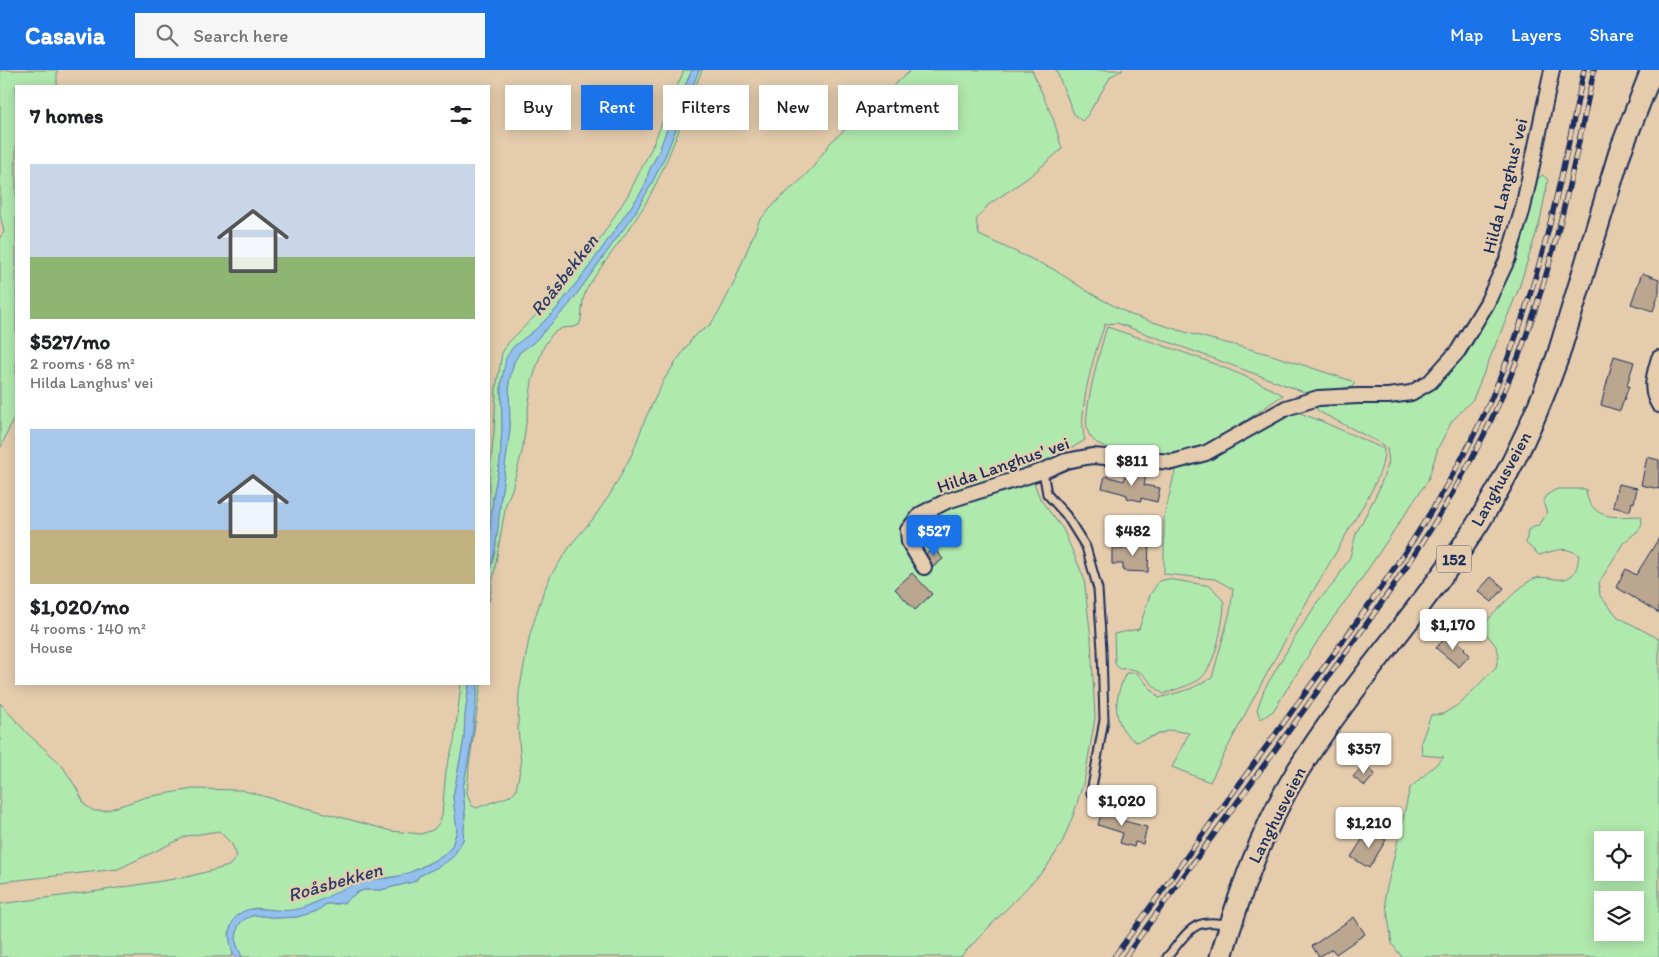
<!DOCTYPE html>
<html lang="en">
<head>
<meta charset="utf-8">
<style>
  :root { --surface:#fff; --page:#f6f6f6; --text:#202124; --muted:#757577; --accent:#1a73e8 }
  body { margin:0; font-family:Itim,sans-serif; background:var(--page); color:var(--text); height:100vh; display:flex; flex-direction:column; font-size:19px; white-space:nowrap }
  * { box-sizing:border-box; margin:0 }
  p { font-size:16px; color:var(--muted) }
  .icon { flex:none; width:28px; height:28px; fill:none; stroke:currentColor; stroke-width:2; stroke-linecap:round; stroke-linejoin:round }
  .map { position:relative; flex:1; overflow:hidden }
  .details { position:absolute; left:15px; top:15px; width:475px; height:600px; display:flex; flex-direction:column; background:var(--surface); border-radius:0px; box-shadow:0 2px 12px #0003 }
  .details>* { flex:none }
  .top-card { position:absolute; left:505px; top:15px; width:475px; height:45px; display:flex; gap:10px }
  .controls { position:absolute; left:1594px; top:761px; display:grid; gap:10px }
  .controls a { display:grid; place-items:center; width:50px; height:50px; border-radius:0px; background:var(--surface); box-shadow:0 2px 12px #0003; font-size:25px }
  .price { position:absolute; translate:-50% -42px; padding:0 11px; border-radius:5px; background:#fff; color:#222; font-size:16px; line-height:32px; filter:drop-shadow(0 1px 2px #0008) }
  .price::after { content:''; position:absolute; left:50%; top:30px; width:15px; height:11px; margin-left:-8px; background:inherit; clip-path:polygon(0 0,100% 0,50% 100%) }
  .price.active { background:var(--accent); color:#fff }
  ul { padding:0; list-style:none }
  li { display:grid; align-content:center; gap:10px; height:265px; padding:0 15px }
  li span { display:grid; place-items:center; height:155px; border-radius:0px; color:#555 }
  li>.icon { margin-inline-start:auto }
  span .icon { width:90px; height:90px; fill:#fffc; stroke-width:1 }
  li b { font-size:21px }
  h2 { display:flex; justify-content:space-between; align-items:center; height:60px; padding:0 15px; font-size:21px }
  .chip { padding:0 18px; border-radius:0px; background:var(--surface); box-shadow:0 2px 12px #0003; font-size:18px; line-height:45px }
  .chip.active { background:var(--accent); color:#fff }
  header { display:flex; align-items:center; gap:30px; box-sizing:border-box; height:70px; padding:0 25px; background:var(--accent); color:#fff }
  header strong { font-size:24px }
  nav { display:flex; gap:28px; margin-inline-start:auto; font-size:18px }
  .search { width:350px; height:45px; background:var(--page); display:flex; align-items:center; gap:12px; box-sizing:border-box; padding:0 18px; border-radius:0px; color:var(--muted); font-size:19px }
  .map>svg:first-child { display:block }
  .green { fill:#b0e9ad; stroke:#668c86; fill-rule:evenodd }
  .water { fill:#94c0ed; stroke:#6486b4 }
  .building { fill:#bba68f; stroke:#1b2f5e }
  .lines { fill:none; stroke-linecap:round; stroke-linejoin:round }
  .lane-casing { stroke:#1b2f5e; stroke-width:11 }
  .street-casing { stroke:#1b2f5e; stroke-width:18 }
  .primary-casing { stroke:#1b2f5e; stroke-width:25 }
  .lane { stroke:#e5ccad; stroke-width:7 }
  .street { stroke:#e5ccad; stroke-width:14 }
  .primary { stroke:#e5ccad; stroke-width:21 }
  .rail-casing { stroke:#1b2f5e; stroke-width:5.5 }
  .rail { stroke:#e5ccad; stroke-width:4; stroke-dasharray:11; stroke-linecap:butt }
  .labels { text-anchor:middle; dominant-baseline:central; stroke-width:4.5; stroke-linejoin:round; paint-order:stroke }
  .shield { fill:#e5ccad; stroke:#585e76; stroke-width:1 }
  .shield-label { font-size:16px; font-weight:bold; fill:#1b2f5e }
  .street-label { font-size:18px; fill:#1b2f5e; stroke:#e5ccad }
  .water-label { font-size:19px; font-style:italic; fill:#273e6c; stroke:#e5ccad }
</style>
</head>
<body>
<header>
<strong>Casavia</strong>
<div class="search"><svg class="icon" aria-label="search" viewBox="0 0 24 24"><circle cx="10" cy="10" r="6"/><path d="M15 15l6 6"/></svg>Search here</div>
<nav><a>Map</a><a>Layers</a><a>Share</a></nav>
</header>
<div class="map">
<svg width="1659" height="887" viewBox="0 0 1659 887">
  <rect width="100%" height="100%" fill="#e5ccad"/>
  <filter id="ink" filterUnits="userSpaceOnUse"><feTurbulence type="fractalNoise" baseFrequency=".02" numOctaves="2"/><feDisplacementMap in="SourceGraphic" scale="10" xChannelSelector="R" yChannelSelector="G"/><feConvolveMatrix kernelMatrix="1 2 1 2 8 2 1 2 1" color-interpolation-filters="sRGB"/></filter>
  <g filter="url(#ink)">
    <path class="green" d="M0,0h57v16h-41v327l-16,36v-212l4,-5 -4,-18z
      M684,0h8l-20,46 -13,35 -10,20 -3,12 -6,11 -51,73 -35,45 -19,18 -22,17 -12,38 1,43 -2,33 -7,36 -4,55v-74l5,-47 2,-42 6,-36 6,-10 44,-44 23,-25 20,-27 33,-52 24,-48z
      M699,0h3c-18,44 -32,89 -55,131 -18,31 -42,58 -61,89l-3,10 -2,20 -2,5 -5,2 -12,1 -9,5 -9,13 -6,16 -6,19 -10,71 -10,37 -6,15 -17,98v-28l6,-23 6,-55 9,-67 -1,-48 5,-19 6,-10 13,-9 35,-37 67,-93 16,-28 15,-31z
      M911,0h121l22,51 8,28 -33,28 -41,28 -12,15 3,15 74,34 37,24 41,22 57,18 84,22 83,27 -3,5 -45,6 -190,-70 -12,1c-10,27 -29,89 -20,116l-35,21 -21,8 11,30 23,30 21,49 7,61 4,79 -10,59 -11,36 -12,30 -16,25 -86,89h-718l-6,-14v-5l2,-12 4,-6 5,-2 8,-3 23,3 19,-1 20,-6 9,-7h12l25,-14h18l35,-9 3,-5 23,-11 21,-25 2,-26 -2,-26 8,-43 7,-61h3l-12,82 -2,27 4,12 5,3 34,-12 6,-6 5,-25 -3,-38 1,-35 11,-58 13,-41 8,-18 22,-33 20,-23 18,-26 21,-39 14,-37 19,-39 29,-42 16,-11 10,-15 13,-25 26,-64 21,-23 19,-16 14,-15 18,-25z
      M1056,0h67l-12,6 -24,40 -5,5 -8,-7z
      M1543,105l5,5 -8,41 -21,67 -46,111 -21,22 -14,27 -10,32 -72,107 -29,39 -54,85 -12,8 -4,-9 7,-20 28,-48 26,-41 17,-19 15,-25 6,-23 22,-43 11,-29 -2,-14 -9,-6 -60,-31 -4,-8 56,-2 35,1 28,-14 33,-33 21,-37 15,-31 33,-107z
      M1107,257c60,20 121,38 176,68 -29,19 -76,58 -110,60 -15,0 -31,-3 -46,-5 -15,-1 -33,-3 -39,-18 -7,-15 13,-86 19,-105z
      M1292,340l29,11 63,28c1,26 -23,59 -36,82 -15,27 -31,53 -46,79 -32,57 -63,114 -92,172l-38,-15 17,-34 -19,-3 -34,12c-26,-18 -22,-43 -10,-69h11l22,25 31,-9 22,-11 18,-66 3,-23 -18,-10 -51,-5v-56l12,-51 27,-5 33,-21z
      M1557,419h29c0,12 7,22 19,26 8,3 27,1 36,1l1,8 -3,6 -16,13 -24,40 1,13 18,21 41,22v318h-257l-10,-13 -7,-48 25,-108 34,-31 -22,-2 -1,-13 10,-27 12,-1 18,-11 35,-36 3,-12 -3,-9 -15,-19c11,-11 41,-45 55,-49 12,-3 25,6 35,-2 6,-5 7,-13 8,-21 -15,-10 -24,-4 -40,0l-13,-12 2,-13 12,-6 7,-11 -4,-11 5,-8zM1602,770h33v32h-33zM1602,830h33v32h-33z
      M1168,509l43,7 13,16c0,18 -9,66 -24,77 -10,7 -25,10 -36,15 -18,-11 -18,-28 -44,-25l-5,-5 -1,-30 25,-5 11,-34 9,-14z
      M461,614h8l-4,32 -1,23 -11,58 4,33 -5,16 -4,6 -5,4 -38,19 -38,6 -67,28 -12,3 -32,-4 -11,3 -9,6 -6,12 -1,6 4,18 -2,4h-231v-53l99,-13 88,-14 42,-11 8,-10 -5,-12 -13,-13 -32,5 -69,33 -118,13v-179l28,31 33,30 16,25 8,16 9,6h11l41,-14 47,-8 48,1 150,41 30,3 12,-4 6,-7 3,-8 4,-45 8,-28z"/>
    <path class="water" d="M692,0h7l-33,84 -15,31 -16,28 -67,93 -35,37 -13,9 -6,10 -5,19 1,48 -9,67 -3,32 -3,23 -6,23 1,-49 3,-28 7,-36 2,-33 -1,-43 5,-27 7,-11 22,-17 19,-18 35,-45 51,-73 6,-11 3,-12 10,-20 13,-35z
      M469,614h9l-7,61 -8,43 2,26 -2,26 -10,17 -11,8 -23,11 -6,6 -32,8h-18l-7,3 -12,10 -18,1 -9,7 -20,6 -19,1 -23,-3 -8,3 -5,3 -4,5 -2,12v5l6,14h-8c-5,-15 -9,-34 8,-45 13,-8 38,2 56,-3 20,-5 39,-19 59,-26 15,-5 33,-3 48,-9 13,-4 26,-12 38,-18l9,-10 5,-15 -4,-34 11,-58 1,-23z"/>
    <path class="building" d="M1642,203l17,6v14l-6,18 -22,-7z
      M1614,286l20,6 -7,23 2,1 -9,25 -19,-6z
      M1647,387l12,3v29l-18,-4z
      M1126,402l20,4 -2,9 16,3 -3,14 -16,-4v3l-14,-3v-3l-6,-2 -19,-5 3,-12 19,5z
      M1618,414l19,4 -3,15 -2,-1 -2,9 -17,-4z
      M1659,468v75l-43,-26 10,-18 10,6z
      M1124,471l25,1 -1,30 -25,-1v-7h-11v-15h12z
      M934,478l9,11 -10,8 -7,-13z
      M912,503l20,21 -17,16 -20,-21z
      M1491,507l13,11 -12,14 -14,-11z
      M1449,564l16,14 -1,1 6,6 -11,12 -23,-19z
      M1364,694l11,10 -10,12 -12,-9z
      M1106,735l14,4 -3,10 30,8 -4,17 -8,-2 -1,5 -14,-4 3,-10 -25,-8 5,-18 2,1z
      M1369,759l17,11 -17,28 -18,-11z
      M1354,847l11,17 -29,20 -4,-5 -13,8 -7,-11z"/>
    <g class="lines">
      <g class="lane-casing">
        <path id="lane" d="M1043,401l4,23 19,21 20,32 12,42 4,61 2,70 -13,73
          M1167,887c21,-24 25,-41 62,-32"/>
      </g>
      <g class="street-casing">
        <path id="street" d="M1659,288c-5,17 -10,31 0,47
          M924,497l-15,-25 -1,-12 13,-16 26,-13 96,-30 23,-10 26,-5 81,6 33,-9 80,-45 32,-10 40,-2h30l23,-3 19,-11 28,-31 29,-48 21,-45 15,-50 29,-138"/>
      </g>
      <g class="primary-casing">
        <path id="primary" d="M1221,887c19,-65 41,-128 76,-185 49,-79 111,-147 164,-223 41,-59 73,-125 97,-193l62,-204 32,-82"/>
      </g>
      <use href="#lane" class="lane"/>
      <use href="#street" class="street"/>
      <use href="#primary" class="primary"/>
      <g class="rail-casing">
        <path id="rail" d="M1114,887c63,-87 126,-174 189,-261 69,-95 140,-189 188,-297 47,-105 70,-217 93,-329
          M1125,887c64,-88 128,-176 192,-265 68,-92 135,-184 182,-289 49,-108 71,-217 95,-333"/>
      </g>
      <use href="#rail" class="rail"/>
    </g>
  </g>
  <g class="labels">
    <rect class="shield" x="1436.5" y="475.5" width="35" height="27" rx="4"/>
    <g class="shield-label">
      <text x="1454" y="489">152</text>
    </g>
    <g class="street-label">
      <text transform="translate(1505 116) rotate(-76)">Hilda Langhus' vei</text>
      <text transform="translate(1003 395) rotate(-19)">Hilda Langhus' vei</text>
      <text transform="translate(1501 409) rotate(-61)">Langhusveien</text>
      <text transform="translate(1277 745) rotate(-63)">Langhusveien</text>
    </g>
    <g class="water-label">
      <text transform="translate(564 205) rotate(-52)">Roåsbekken</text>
      <text transform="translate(335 812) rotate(-16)">Roåsbekken</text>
    </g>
  </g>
</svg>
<div class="controls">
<a><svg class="icon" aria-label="locate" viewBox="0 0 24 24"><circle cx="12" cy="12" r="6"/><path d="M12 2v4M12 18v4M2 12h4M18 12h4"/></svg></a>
<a><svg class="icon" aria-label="layers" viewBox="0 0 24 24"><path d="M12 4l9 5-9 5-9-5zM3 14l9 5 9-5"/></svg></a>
</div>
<b class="price" style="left:1132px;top:417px">$811</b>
<b class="price active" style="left:934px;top:487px">$527</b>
<b class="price" style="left:1133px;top:487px">$482</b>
<b class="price" style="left:1453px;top:581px">$1,170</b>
<b class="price" style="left:1364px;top:705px">$357</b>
<b class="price" style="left:1122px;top:757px">$1,020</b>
<b class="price" style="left:1369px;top:779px">$1,210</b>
<div class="top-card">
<a class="chip">Buy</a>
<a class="chip active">Rent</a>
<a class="chip">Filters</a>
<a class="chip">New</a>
<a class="chip">Apartment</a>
</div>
<section class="details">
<h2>7 homes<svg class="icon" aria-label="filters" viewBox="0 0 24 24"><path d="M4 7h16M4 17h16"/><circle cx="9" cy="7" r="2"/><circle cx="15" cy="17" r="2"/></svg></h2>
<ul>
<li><span style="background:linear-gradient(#c9d6e8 60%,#8fb573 0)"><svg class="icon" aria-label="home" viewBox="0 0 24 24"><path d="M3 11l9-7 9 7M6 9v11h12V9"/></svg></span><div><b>$527/mo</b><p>2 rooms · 68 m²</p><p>Hilda Langhus' vei</p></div></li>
<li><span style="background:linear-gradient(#a9c7e8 65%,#c2b280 0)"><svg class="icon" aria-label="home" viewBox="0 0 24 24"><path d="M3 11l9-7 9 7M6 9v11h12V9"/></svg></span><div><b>$1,020/mo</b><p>4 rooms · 140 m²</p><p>House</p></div></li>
</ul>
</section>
</div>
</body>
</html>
